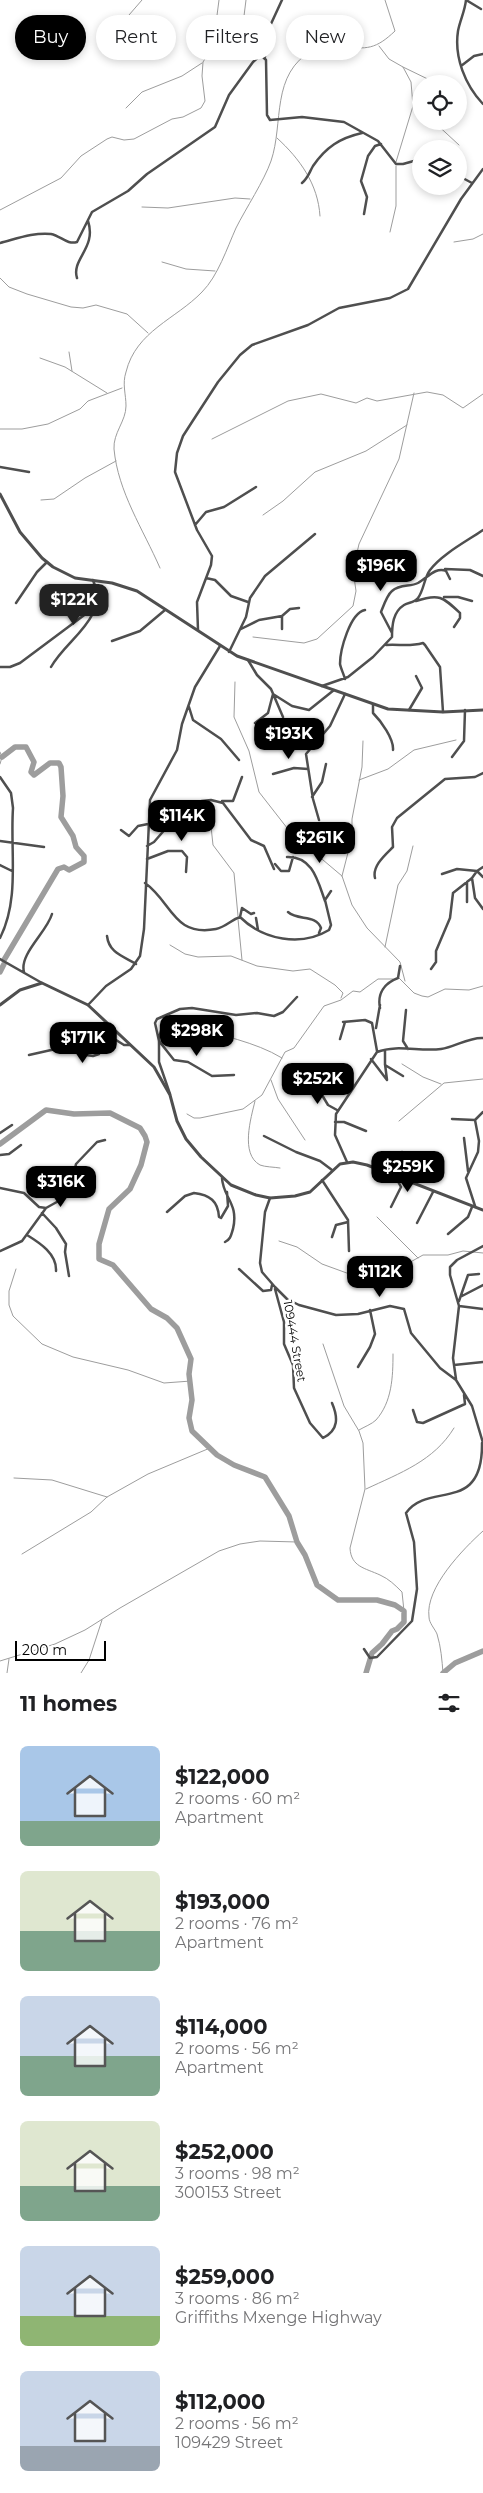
<!DOCTYPE html>
<html lang="en">
<head>
<meta charset="utf-8">
<style>
  :root { --surface:#fff; --page:#f6f6f6; --text:#202124; --muted:#757577; --accent:#000 }
  body { margin:0; font-family:Montserrat,sans-serif; background:var(--page); color:var(--text); height:100vh; display:flex; flex-direction:column; font-size:19px; white-space:nowrap }
  * { box-sizing:border-box; margin:0 }
  p { font-size:16px; color:var(--muted) }
  .icon { flex:none; width:28px; height:28px; fill:none; stroke:currentColor; stroke-width:2; stroke-linecap:round; stroke-linejoin:round }
  .map { position:relative; height:1673px; overflow:hidden }
  .drawer { display:flex; flex-direction:column; background:var(--surface); flex:1 }
  .drawer>* { flex:none }
  .hud { position:absolute; left:15px; top:15px; width:454px; height:45px; display:flex; gap:10px }
  .tools { position:absolute; left:412px; top:75px; display:grid; gap:10px }
  .tools a { display:grid; place-items:center; width:55px; height:55px; border-radius:50%; background:var(--surface); box-shadow:0 2px 8px #0003; font-size:25px }
  .scale { position:absolute; left:15px; bottom:12px; width:91px; box-sizing:border-box; padding-left:5px; border:2px solid #000; border-top:0; font-size:14px; line-height:18px; white-space:nowrap; color:#000; -webkit-text-stroke:4px #fff; paint-order:stroke }
  .price { position:absolute; translate:-50% -42px; padding:0 11px; border-radius:10px; background:var(--accent); color:#fff; font-size:16px; line-height:32px; filter:drop-shadow(0 1px 2px #0008) }
  .price::after { content:''; position:absolute; left:50%; top:30px; width:15px; height:11px; margin-left:-8px; background:inherit; clip-path:polygon(0 0,100% 0,50% 100%) }
  .price.active { background:#222; color:#fff }
  ul { padding:0; list-style:none }
  li { display:flex; align-items:center; gap:15px; height:125px; padding:0 20px }
  li span { display:grid; place-items:center; flex:none; width:140px; height:100px; border-radius:8px; color:#555 }
  li>.icon { margin-inline-start:auto }
  span .icon { width:60px; height:60px; fill:#fffc; stroke-width:1 }
  li b { font-size:21px }
  h2 { display:flex; justify-content:space-between; align-items:center; height:60px; padding:0 20px; font-size:21px }
  .tag { padding:0 18px; border-radius:22px; background:var(--surface); box-shadow:0 2px 8px #0003; font-size:18px; line-height:45px }
  .tag.active { background:var(--accent); color:#fff }
  .map>svg:first-child { display:block }
  .lines { fill:none; stroke-linecap:round; stroke-linejoin:round }
  .stream { stroke:#9d9d9d; stroke-width:1 }
  .river { stroke:#9d9d9d; stroke-width:5.5 }
  .minor { stroke:#4f4f4f; stroke-width:2.5 }
  .tertiary { stroke:#4f4f4f; stroke-width:3 }
  .labels { text-anchor:middle; dominant-baseline:central; stroke-width:5; stroke-linejoin:round; paint-order:stroke }
  .street-label { font-size:12px; fill:#000; stroke:#fff }
</style>
</head>
<body>
<div class="map">
<svg width="483" height="1673" viewBox="0 0 483 1673">
  <rect width="100%" height="100%" fill="#fff"/>
  <g class="lines">
    <path class="stream" d="M116,30l26,-30
      M242,32l4,-32
      M379,46l10,13 14,8 8,15 2,24 -17,56
      M403,67l35,17
      M413,106l8,5
      M126,108l16,-16 40,-16 20,-13
      M433,121l26,24
      M277,138c23,21 41,46 43,78
      M142,207l26,1 67,-10 15,1
      M0,210l61,-32 20,-22 26,-17 5,-2 12,3 10,-1 38,-20 11,-2 18,-9 4,-7 -3,-25 1,-14 10,-16 6,-46
      M390,232l6,-26v-40
      M454,242l19,-3 10,-5
      M162,262l24,7 29,2
      M0,278l9,9 18,7 44,13 12,1 13,-3 31,9 21,19
      M69,352l3,19
      M40,358l25,9 42,26
      M0,429h22l26,-5 32,-15 8,-8 34,-13
      M212,439l76,-38 33,-7 35,9 11,-5 10,3 50,-9 16,3 20,13 20,-14
      M41,500l13,-1 31,-21 31,-17
      M263,515l20,-14 32,-29 51,-21 41,-26
      M160,568c-17,-39 -42,-76 -46,-119 -1,-16 12,-28 12,-43 0,-12 -4,-22 0,-34 10,-41 50,-53 76,-80 16,-16 25,-44 34,-64 10,-20 28,-47 35,-67 13,-38 -1,-87 42,-111l13,6 15,-10c26,4 35,3 54,-15l-10,-31
      M253,637l51,6 13,-4 36,-33 3,-15 -3,-21 6,-26 40,-85 15,-66
      M235,682l-1,35 15,34 10,41 32,41 51,43 10,29 15,23 33,34 5,19
      M0,752l2,5 -2,7
      M359,780l29,-11 26,-19 42,-10
      M209,808l4,37 21,28 4,43
      M342,876l10,-39v-18l10,-52 1,-26
      M238,919l4,41
      M170,945l15,9 13,3 33,-1 26,10 36,5 17,-2 25,16 8,8 -2,5
      M385,947l13,-62 9,-14 6,-25
      M399,978l15,15 8,3 6,1 17,-8 24,1 14,-4
      M192,1025c30,12 62,16 90,33
      M402,1064l21,13 18,7
      M271,1080l7,19 27,41
      M255,1101c-4,17 -15,53 5,64 5,2 14,2 20,3
      M187,1114l7,4h6l43,-9 19,-14 23,-43 9,-4 30,-42 17,-6 12,-9 7,1 18,-13h15
      M399,1121l45,-38 39,-4
      M377,1217l41,41
      M279,1241l18,6 25,17 44,16 30,-10 27,-15h25l15,-4 20,2
      M16,1269l-7,22v14l4,11 29,28 31,13 55,13 36,13 27,-2
      M323,1344l21,62 15,25 4,12 2,46 -15,59c1,19 15,20 30,27 9,4 15,10 22,17l2,19
      M359,1430c5,-3 13,-6 17,-10 16,-18 17,-43 17,-66
      M14,1478l38,2 55,17
      M366,1489c34,-16 68,-28 88,-61
      M22,1554l69,-42 16,-15 41,-23 62,-26
      M0,1661l55,-17 30,-14 35,-22 99,-57 21,-7 20,-3 37,1
      M7,1673l2,-14
      M81,1673l8,-13 13,-40
      M443,1673c-1,-13 -2,-26 -6,-39 -2,-5 -8,-11 -8,-17 -4,-29 34,-68 54,-86"/>
    <path class="river" d="M2,757l13,-10h11l8,15 -3,10 3,3 16,-12h9l2,4 2,29 -2,21 12,19 3,11 8,9v6l-15,8 -5,-3 -6,2 -54,91
      M0,972l4,-8
      M0,1144l46,-34 28,4 36,-1 30,15 5,8 2,6 -6,23 -11,24 -21,20 -10,35v15l14,6 38,44 16,9 10,10 14,31 -2,15 3,26 -3,18 3,13 25,24 17,10 31,12 24,39 8,26 8,13 12,30 21,15h39l18,5 9,6v11l-7,7 -5,2 -10,13 -10,9 -6,20
      M443,1673l12,-10 28,-12"/>
    <path class="minor" d="M466,0c-1,11 -6,20 -8,31 -4,26 7,54 25,73
      M466,0l15,9
      M265,57l-1,-18 18,-39
      M461,66l13,-10 9,-2
      M459,176l13,7
      M302,183c6,-5 7,-10 11,-17 13,-19 27,-28 49,-33
      M364,214l3,-17 -6,-16 7,-25 7,-10 6,-2
      M0,243c16,-4 34,-11 51,-9 10,2 16,11 26,8l15,-30 36,-21 19,-17 68,-47 14,-32 24,-33 8,-7 5,5 1,55 3,5 32,-3 42,5 34,19 18,23h7l18,-5
      M77,278c-6,-19 20,-30 11,-57
      M0,467l29,5
      M195,525l11,-13 18,-5 32,-20
      M445,569l25,1 13,6
      M206,578l9,2 16,16 17,6
      M444,597h14l14,4
      M416,601c23,-8 27,-4 44,12v5l-6,9
      M16,603l21,-31 10,-10
      M282,616l8,-7 9,-1
      M241,629l18,-9 23,-4v13
      M198,630l-1,-28 14,-37 1,-9 -15,-26 -22,-58 2,-19 6,-17 9,-14 26,-40 22,-27 12,-10 56,-20 31,-17 51,-10 18,-9 53,-90 22,-30
      M392,633l-11,-21c2,-5 6,-17 11,-21 8,-7 18,-4 26,-8 8,-4 18,-17 28,-12l4,8
      M112,641l28,-10 25,-21
      M386,645c14,-1 23,2 37,-2l2,2 15,22 3,45
      M229,652l17,-35 4,-19 15,-22 50,-42
      M248,660l9,15 14,14 12,28
      M0,667h10l10,-4 75,-56
      M51,667c16,-29 58,-48 42,-87
      M345,679c-1,-4 -4,-10 -5,-15 0,-14 10,-51 25,-54
      M322,686l26,-9 25,-20 19,-20c0,-12 1,-25 12,-32 5,-3 10,-2 14,-7 6,-8 6,-20 12,-28 12,-16 37,-29 53,-40
      M373,705v8c8,8 21,26 20,37
      M189,707l4,13 28,19 18,21
      M409,710l13,-22 -6,-12
      M255,723l13,-10 5,-19 19,12 17,4 25,-20
      M452,757l12,-16 1,-31
      M273,774l21,-6 14,1
      M0,777l11,16 2,15c-3,43 7,91 -13,130
      M312,797l10,-15 4,-18
      M222,801h11l9,-24
      M319,820l-6,-21 -7,-45 24,-28 15,-32
      M121,830l8,6 9,-10 10,-2
      M0,841l44,6
      M147,846l7,-4 27,-31 21,-10 9,-1 12,3 28,37 13,6 10,23
      M287,857c26,-1 31,25 38,44
      M147,859l21,-8h14l5,6 -1,15
      M275,864l6,7h8l4,-14
      M0,865l12,6
      M483,867l-6,4 6,6
      M442,874l15,-5 20,2
      M375,878c-3,-12 10,-23 18,-31l-1,-20 5,-9 48,-39 30,-2 8,-4
      M472,878l3,20 8,11
      M467,882v20
      M145,883c27,19 28,54 71,46 10,-2 15,-9 24,-12 23,23 61,30 89,13l2,-5 -6,-25 6,-9
      M288,912c10,9 28,2 33,16l-2,5
      M240,917l2,-9 9,6 3,-1
      M256,918l2,12
      M107,936c2,17 16,20 29,28
      M0,959l42,24
      M431,969l5,-7v-11l14,-33 3,-25 19,-15 5,-7
      M24,972c-5,-18 23,-40 28,-58
      M88,1005l18,-19 25,-17 9,-13 4,-27 6,-129 27,-50 5,-26 13,-37 25,-41
      M380,1008c-3,-15 5,-25 18,-30l2,-12
      M406,1010l-3,31 5,8
      M343,1022l22,-2 7,3 5,28
      M376,1028l4,-23
      M159,1038l6,-22
      M340,1039l5,-17
      M159,1041l15,19 14,2 24,14 22,-1
      M385,1050v15l18,11
      M29,1055l31,-7 26,7 7,1 6,-2 2,-9 15,-5 8,5h6
      M371,1059l16,21 -2,-16
      M297,1067l13,8 18,30 9,5
      M170,1094l-11,-32v-21l-4,-18 2,-4 23,-10 12,-1 44,7 21,-2 17,3 9,-4 14,-15
      M452,1119l23,1
      M335,1122h9l22,9
      M0,1133l12,-8
      M264,1136l32,16 24,9 12,9
      M464,1138l4,33
      M0,1155l9,-1 12,-9
      M347,1162l-12,-27 1,-21 41,-62c20,-8 43,0 64,-3 14,-2 28,-12 42,-11
      M222,1178c1,20 17,25 11,51 -2,6 -2,10 -8,13
      M322,1180l26,40 1,31
      M0,1188l24,5 15,14 7,1
      M270,1198l-5,14 -5,51 2,9 13,15 12,12 12,6 37,10 22,-1 32,-8 14,3 7,24 29,35 16,12 16,26 11,37
      M475,1206l-9,-28 12,-26 1,-11 -4,-21 8,-8
      M391,1207l10,-20 -6,-11 7,-24
      M167,1212l18,-16 9,-3c16,2 24,8 25,24l2,1 7,-12 -1,-14
      M42,1213l14,15 10,16 -1,8 4,24
      M417,1223l16,-31
      M448,1234l20,-17 4,-10
      M27,1235c13,8 30,19 29,36
      M332,1237l4,-12 12,-3
      M0,1251l22,-10 24,-33 18,-10 7,-12 5,-22 21,-22 8,-2
      M239,1269l24,22 8,-1 1,-5
      M275,1289l9,33v22l9,21 1,23 16,35 13,15c16,-8 15,-21 9,-35
      M462,1296l21,-11
      M459,1301l9,-26 11,-1
      M459,1306l24,3
      M454,1365l29,-3
      M358,1367l12,-20 5,-13 -5,-24
      M456,1379l-3,-21 6,-52 -9,-31v-8l7,-7 26,-14
      M413,1410l4,12 6,1 42,-19 -1,-9
      M364,1649l6,9 7,-1 35,-36 5,-32 -3,-47 -8,-29c23,-32 77,2 76,-70"/>
    <path class="tertiary" d="M0,494l20,38 22,26 11,9 22,11 37,5 25,8 100,65 151,53 55,3 40,-2
      M0,1005l20,-15 22,-7 46,22 66,62 16,28 7,26 9,18 15,18 30,28 25,10 14,3 25,-2 15,-4 30,-28 13,-2 14,3 116,45"/>
  </g>
  <g class="labels">
    <g class="street-label">
      <text transform="translate(295 1341) rotate(80)">109444 Street</text>
    </g>
  </g>
</svg>
<div class="tools">
<a><svg class="icon" aria-label="locate" viewBox="0 0 24 24"><circle cx="12" cy="12" r="6"/><path d="M12 2v4M12 18v4M2 12h4M18 12h4"/></svg></a>
<a><svg class="icon" aria-label="layers" viewBox="0 0 24 24"><path d="M12 4l9 5-9 5-9-5zM3 14l9 5 9-5"/></svg></a>
</div>
<div class="scale">200 m</div>
<b class="price" style="left:381px;top:592px">$196K</b>
<b class="price active" style="left:74px;top:626px">$122K</b>
<b class="price" style="left:289px;top:760px">$193K</b>
<b class="price" style="left:182px;top:842px">$114K</b>
<b class="price" style="left:320px;top:864px">$261K</b>
<b class="price" style="left:197px;top:1057px">$298K</b>
<b class="price" style="left:83px;top:1064px">$171K</b>
<b class="price" style="left:318px;top:1105px">$252K</b>
<b class="price" style="left:408px;top:1193px">$259K</b>
<b class="price" style="left:61px;top:1208px">$316K</b>
<b class="price" style="left:380px;top:1298px">$112K</b>
<div class="hud">
<a class="tag active">Buy</a>
<a class="tag">Rent</a>
<a class="tag">Filters</a>
<a class="tag">New</a>
</div>
</div>
<section class="drawer">
<h2>11 homes<svg class="icon" aria-label="filters" viewBox="0 0 24 24"><path d="M4 7h16M4 17h16"/><circle cx="9" cy="7" r="2"/><circle cx="15" cy="17" r="2"/></svg></h2>
<ul>
<li><span style="background:linear-gradient(#a9c7e8 75%,#7fa58c 0)"><svg class="icon" aria-label="home" viewBox="0 0 24 24"><path d="M3 11l9-7 9 7M6 9v11h12V9"/></svg></span><div><b>$122,000</b><p>2 rooms · 60 m²</p><p>Apartment</p></div></li>
<li><span style="background:linear-gradient(#dfe7d0 60%,#7fa58c 0)"><svg class="icon" aria-label="home" viewBox="0 0 24 24"><path d="M3 11l9-7 9 7M6 9v11h12V9"/></svg></span><div><b>$193,000</b><p>2 rooms · 76 m²</p><p>Apartment</p></div></li>
<li><span style="background:linear-gradient(#c9d6e8 60%,#7fa58c 0)"><svg class="icon" aria-label="home" viewBox="0 0 24 24"><path d="M3 11l9-7 9 7M6 9v11h12V9"/></svg></span><div><b>$114,000</b><p>2 rooms · 56 m²</p><p>Apartment</p></div></li>
<li><span style="background:linear-gradient(#dfe7d0 65%,#7fa58c 0)"><svg class="icon" aria-label="home" viewBox="0 0 24 24"><path d="M3 11l9-7 9 7M6 9v11h12V9"/></svg></span><div><b>$252,000</b><p>3 rooms · 98 m²</p><p>300153 Street</p></div></li>
<li><span style="background:linear-gradient(#c9d6e8 70%,#8fb573 0)"><svg class="icon" aria-label="home" viewBox="0 0 24 24"><path d="M3 11l9-7 9 7M6 9v11h12V9"/></svg></span><div><b>$259,000</b><p>3 rooms · 86 m²</p><p>Griffiths Mxenge Highway</p></div></li>
<li><span style="background:linear-gradient(#c9d6e8 75%,#9aa5b1 0)"><svg class="icon" aria-label="home" viewBox="0 0 24 24"><path d="M3 11l9-7 9 7M6 9v11h12V9"/></svg></span><div><b>$112,000</b><p>2 rooms · 56 m²</p><p>109429 Street</p></div></li>
</ul>
</section>
</body>
</html>
